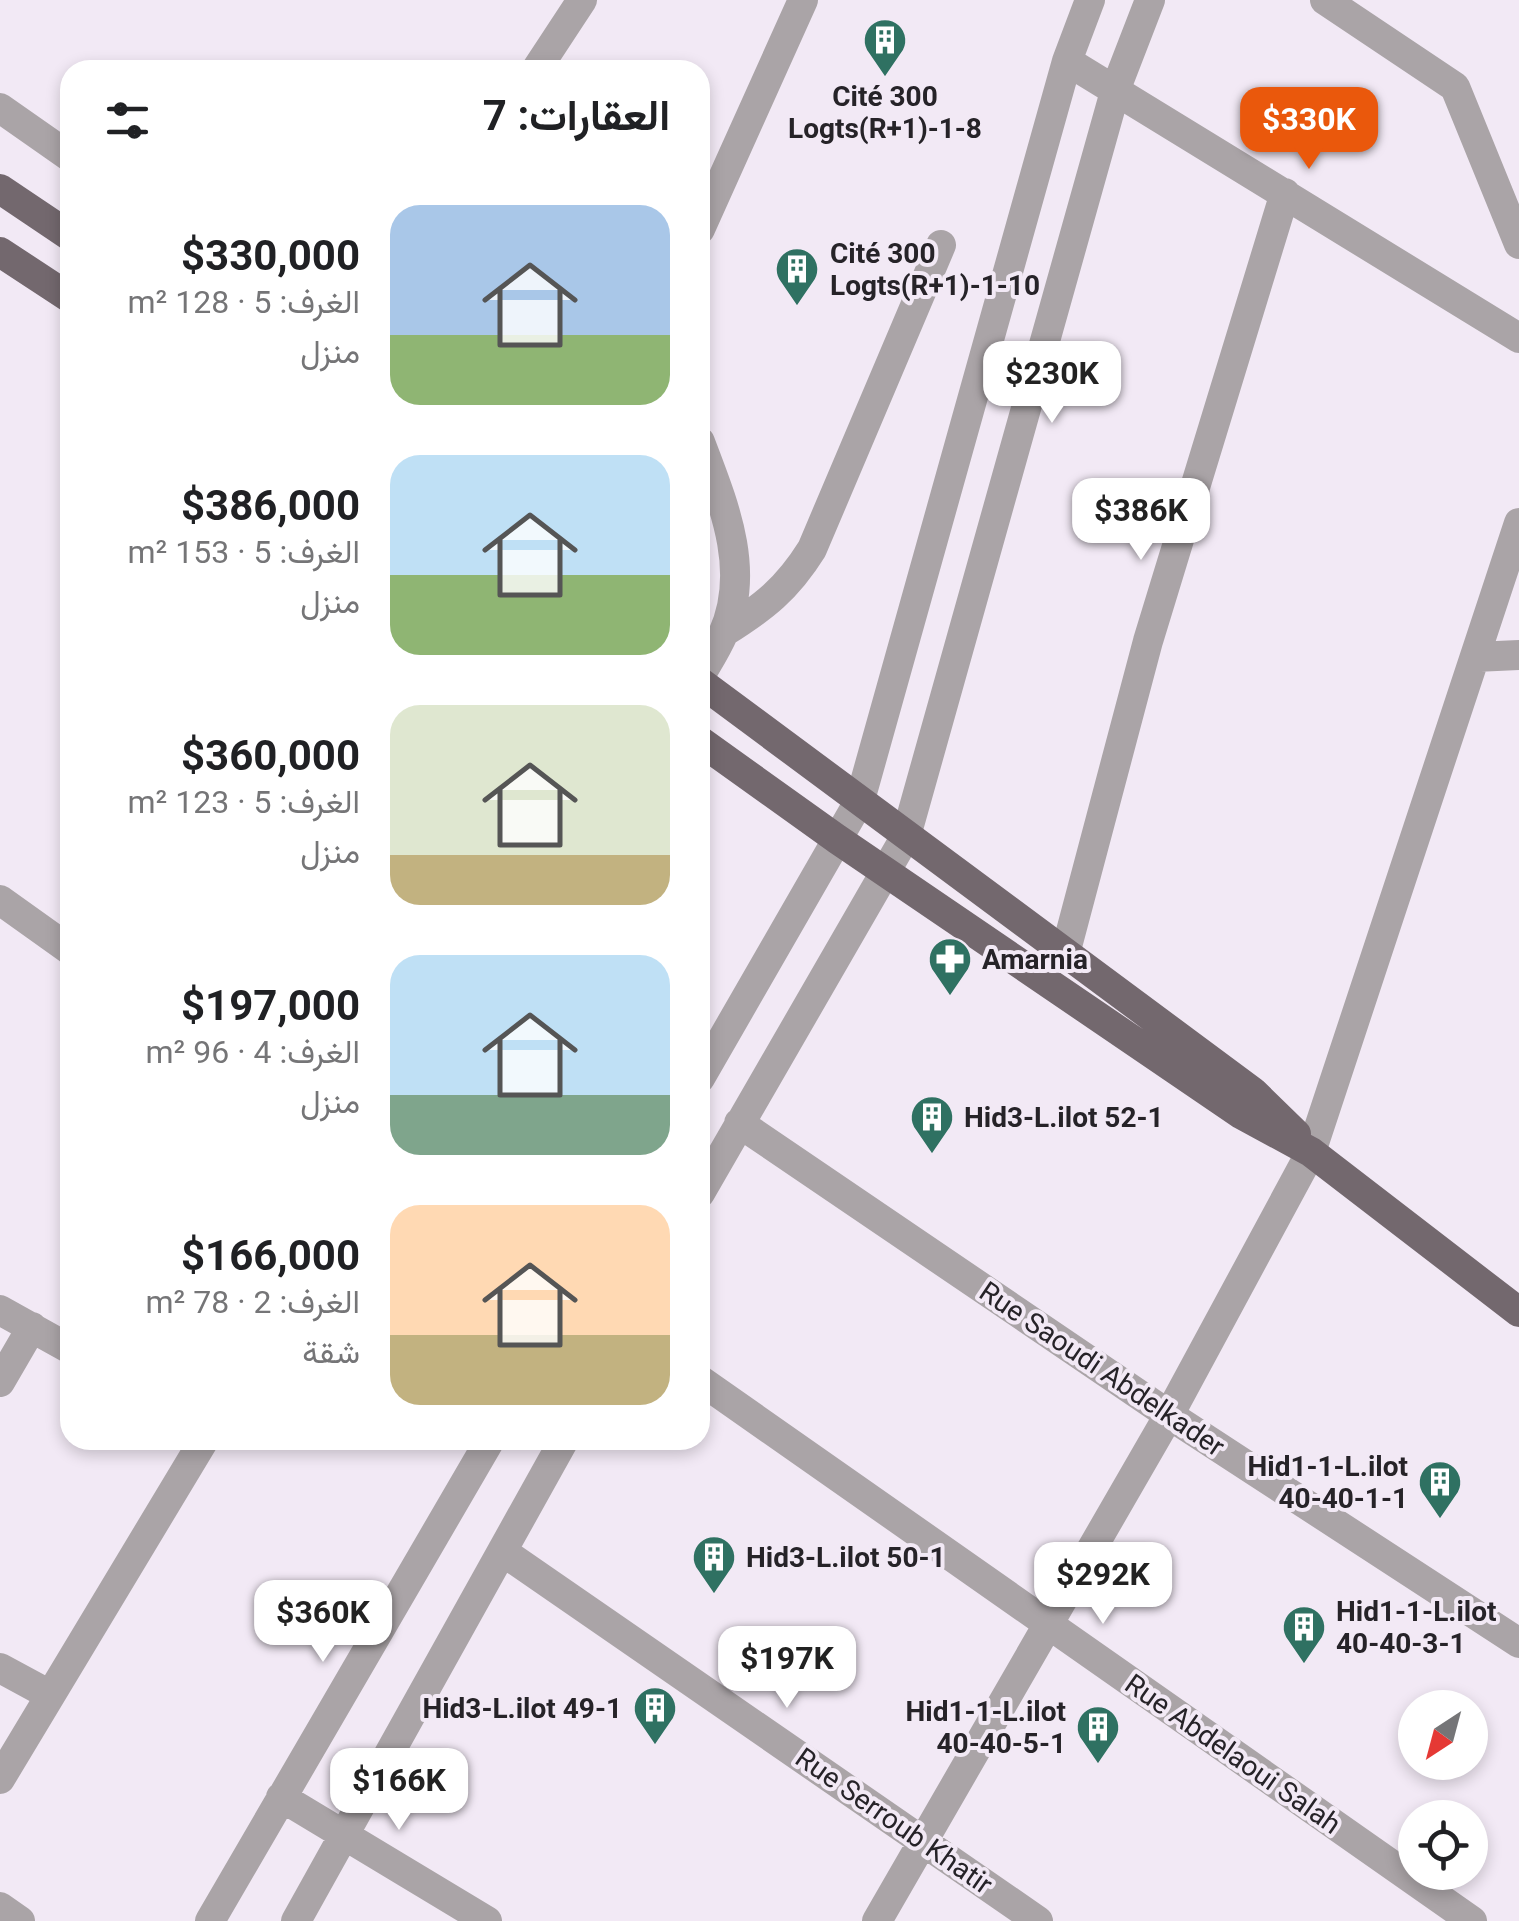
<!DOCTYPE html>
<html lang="ar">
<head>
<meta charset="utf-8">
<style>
  :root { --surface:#fff; --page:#f2f2f2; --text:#202124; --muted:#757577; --accent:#ea580c }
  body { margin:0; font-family:Roboto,Vazirmatn,sans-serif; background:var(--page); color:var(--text); direction:rtl; height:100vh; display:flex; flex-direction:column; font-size:38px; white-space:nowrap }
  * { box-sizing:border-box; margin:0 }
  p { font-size:32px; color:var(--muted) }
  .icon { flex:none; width:55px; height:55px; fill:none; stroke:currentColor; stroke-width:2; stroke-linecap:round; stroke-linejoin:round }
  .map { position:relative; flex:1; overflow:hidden; direction:ltr }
  .sheet { position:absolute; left:60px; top:60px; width:650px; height:1390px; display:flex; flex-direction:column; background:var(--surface); border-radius:30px; box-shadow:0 5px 15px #0003; direction:rtl }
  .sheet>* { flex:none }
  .needle { width:65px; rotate:216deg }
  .controls { position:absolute; left:1398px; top:1690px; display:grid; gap:20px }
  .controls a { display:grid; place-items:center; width:90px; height:90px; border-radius:50%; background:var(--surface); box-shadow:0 5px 15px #0003; font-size:50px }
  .price { position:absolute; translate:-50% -85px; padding:0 22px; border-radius:20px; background:#fff; color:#222; font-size:32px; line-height:65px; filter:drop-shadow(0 2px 5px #0008) }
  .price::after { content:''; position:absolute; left:50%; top:60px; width:30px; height:22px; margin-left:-15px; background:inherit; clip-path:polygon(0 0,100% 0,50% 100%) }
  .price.on { background:var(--accent); color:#fff }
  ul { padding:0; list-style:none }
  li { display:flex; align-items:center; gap:30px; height:250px; padding:0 40px }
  li span { display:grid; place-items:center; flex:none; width:280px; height:200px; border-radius:30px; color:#555 }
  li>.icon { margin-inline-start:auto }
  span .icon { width:120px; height:120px; fill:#fffc; stroke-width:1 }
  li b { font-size:42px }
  h2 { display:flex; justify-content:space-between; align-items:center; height:120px; padding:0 40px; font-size:42px }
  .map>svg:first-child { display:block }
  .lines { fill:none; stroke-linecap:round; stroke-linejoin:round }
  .minor { stroke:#aaa4a7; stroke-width:30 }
  .major { stroke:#73686e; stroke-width:30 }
  .labels { text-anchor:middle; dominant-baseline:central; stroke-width:8; stroke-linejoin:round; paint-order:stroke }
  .poi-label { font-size:28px; font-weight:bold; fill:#262328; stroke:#f2e9f5; text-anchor:start }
  .street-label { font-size:28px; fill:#262328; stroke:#f2e9f5 }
</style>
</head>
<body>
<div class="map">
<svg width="1519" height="1921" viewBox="0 0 1519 1921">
  <rect width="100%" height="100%" fill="#f2e9f5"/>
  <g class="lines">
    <path class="minor" d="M1325,0l130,87 64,157
      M1067,61l452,277
      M536,70l46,-70
      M0,108l70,49
      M700,229l103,-229
      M700,442c23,61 52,128 23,192 -6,14 -15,28 -23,42
      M724,632c40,-25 63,-43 88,-83l129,-304
      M1475,657l44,-2
      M0,900l70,50
      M1065,954l83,-313 137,-448
      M700,1078l160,-278 207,-739 23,-61
      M739,1123l430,292 350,228
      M700,1193l206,-357 210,-748 34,-88
      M0,1310l70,39
      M700,1380l772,541
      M0,1382l32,-55
      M502,1551l536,370
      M0,1668l50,27
      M0,1779l204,-339
      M281,1797l206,124
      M0,1907l20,14
      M210,1921l280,-481
      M296,1921l268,-481
      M877,1921l292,-506 142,-263 208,-629"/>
    <path class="major" d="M0,189l70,47
      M0,252l70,46
      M700,682l553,410 43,42
      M700,741l137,98 404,275 70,38 208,160"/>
  </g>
  <defs>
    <g id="building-pin" transform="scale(2.25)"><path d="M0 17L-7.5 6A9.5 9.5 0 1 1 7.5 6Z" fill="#2f7162" stroke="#f2e9f5"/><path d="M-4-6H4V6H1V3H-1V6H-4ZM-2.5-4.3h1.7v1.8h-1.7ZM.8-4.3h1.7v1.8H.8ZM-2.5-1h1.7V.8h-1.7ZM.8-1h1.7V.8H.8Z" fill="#fff"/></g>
    <g id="pharmacy-pin" transform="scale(2.25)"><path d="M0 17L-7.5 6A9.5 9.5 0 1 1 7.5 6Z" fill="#2f7162" stroke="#f2e9f5"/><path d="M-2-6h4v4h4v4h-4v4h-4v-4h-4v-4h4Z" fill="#fff"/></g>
  </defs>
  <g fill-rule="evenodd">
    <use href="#building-pin" x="885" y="40"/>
    <use href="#building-pin" x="797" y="269"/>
    <use href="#pharmacy-pin" x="950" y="959"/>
    <use href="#building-pin" x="932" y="1117"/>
    <use href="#building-pin" x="1440" y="1482"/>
    <use href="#building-pin" x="714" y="1557"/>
    <use href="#building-pin" x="1304" y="1627"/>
    <use href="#building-pin" x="655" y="1708"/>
    <use href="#building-pin" x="1098" y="1727"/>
  </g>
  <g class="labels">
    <g class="poi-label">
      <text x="885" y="96" text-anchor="middle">Cité 300<tspan x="885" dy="32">Logts(R+1)-1-8</tspan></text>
      <text x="830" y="253">Cité 300<tspan x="830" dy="32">Logts(R+1)-1-10</tspan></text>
      <text x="982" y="959">Amarnia</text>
      <text x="964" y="1117">Hid3-L.ilot 52-1</text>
      <text x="1408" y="1466" text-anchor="end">Hid1-1-L.ilot<tspan x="1408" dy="32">40-40-1-1</tspan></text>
      <text x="746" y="1557">Hid3-L.ilot 50-1</text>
      <text x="1336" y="1611">Hid1-1-L.ilot<tspan x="1336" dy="32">40-40-3-1</tspan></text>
      <text x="622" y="1708" text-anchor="end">Hid3-L.ilot 49-1</text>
      <text x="1066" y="1711" text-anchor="end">Hid1-1-L.ilot<tspan x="1066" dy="32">40-40-5-1</tspan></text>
    </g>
    <g class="street-label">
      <text transform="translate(1102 1369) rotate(34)">Rue Saoudi Abdelkader</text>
      <text transform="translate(1233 1754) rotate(35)">Rue Abdelaoui Salah</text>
      <text transform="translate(894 1821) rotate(35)">Rue Serroub Khatir</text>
    </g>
  </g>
</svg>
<div class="controls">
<a><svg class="needle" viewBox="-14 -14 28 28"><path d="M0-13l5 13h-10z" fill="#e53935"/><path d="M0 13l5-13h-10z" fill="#757577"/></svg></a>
<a><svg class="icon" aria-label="locate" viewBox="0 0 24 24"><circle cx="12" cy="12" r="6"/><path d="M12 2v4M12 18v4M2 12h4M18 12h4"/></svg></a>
</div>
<b class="price on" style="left:1309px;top:172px">$330K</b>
<b class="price" style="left:1052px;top:426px">$230K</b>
<b class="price" style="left:1141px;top:563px">$386K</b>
<b class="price" style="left:1103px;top:1627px">$292K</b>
<b class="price" style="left:323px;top:1665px">$360K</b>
<b class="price" style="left:787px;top:1711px">$197K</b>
<b class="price" style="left:399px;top:1833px">$166K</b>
<section class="sheet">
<h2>العقارات: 7<svg class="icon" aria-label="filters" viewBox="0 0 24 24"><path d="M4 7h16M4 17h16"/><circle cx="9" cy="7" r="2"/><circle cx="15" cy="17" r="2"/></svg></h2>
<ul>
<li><span style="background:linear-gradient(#a9c7e8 65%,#8fb573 0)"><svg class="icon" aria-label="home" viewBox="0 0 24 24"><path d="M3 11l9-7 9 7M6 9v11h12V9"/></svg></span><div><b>$330,000</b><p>الغرف: 5 · 128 m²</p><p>منزل</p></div></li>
<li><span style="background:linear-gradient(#bfe0f5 60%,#8fb573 0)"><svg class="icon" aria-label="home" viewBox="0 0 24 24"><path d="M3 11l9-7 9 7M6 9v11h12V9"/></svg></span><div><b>$386,000</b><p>الغرف: 5 · 153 m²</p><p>منزل</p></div></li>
<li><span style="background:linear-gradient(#dfe7d0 75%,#c2b280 0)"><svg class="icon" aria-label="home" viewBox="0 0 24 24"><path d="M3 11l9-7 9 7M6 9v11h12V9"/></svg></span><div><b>$360,000</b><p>الغرف: 5 · 123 m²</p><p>منزل</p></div></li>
<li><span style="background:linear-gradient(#bfe0f5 70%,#7fa58c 0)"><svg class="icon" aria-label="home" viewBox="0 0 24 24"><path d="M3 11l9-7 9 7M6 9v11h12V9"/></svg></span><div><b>$197,000</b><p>الغرف: 4 · 96 m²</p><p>منزل</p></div></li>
<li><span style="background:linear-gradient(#ffd9b3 65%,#c2b280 0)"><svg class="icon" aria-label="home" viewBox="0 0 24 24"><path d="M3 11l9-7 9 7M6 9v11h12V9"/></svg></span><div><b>$166,000</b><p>الغرف: 2 · 78 m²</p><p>شقة</p></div></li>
</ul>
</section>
</div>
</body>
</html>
